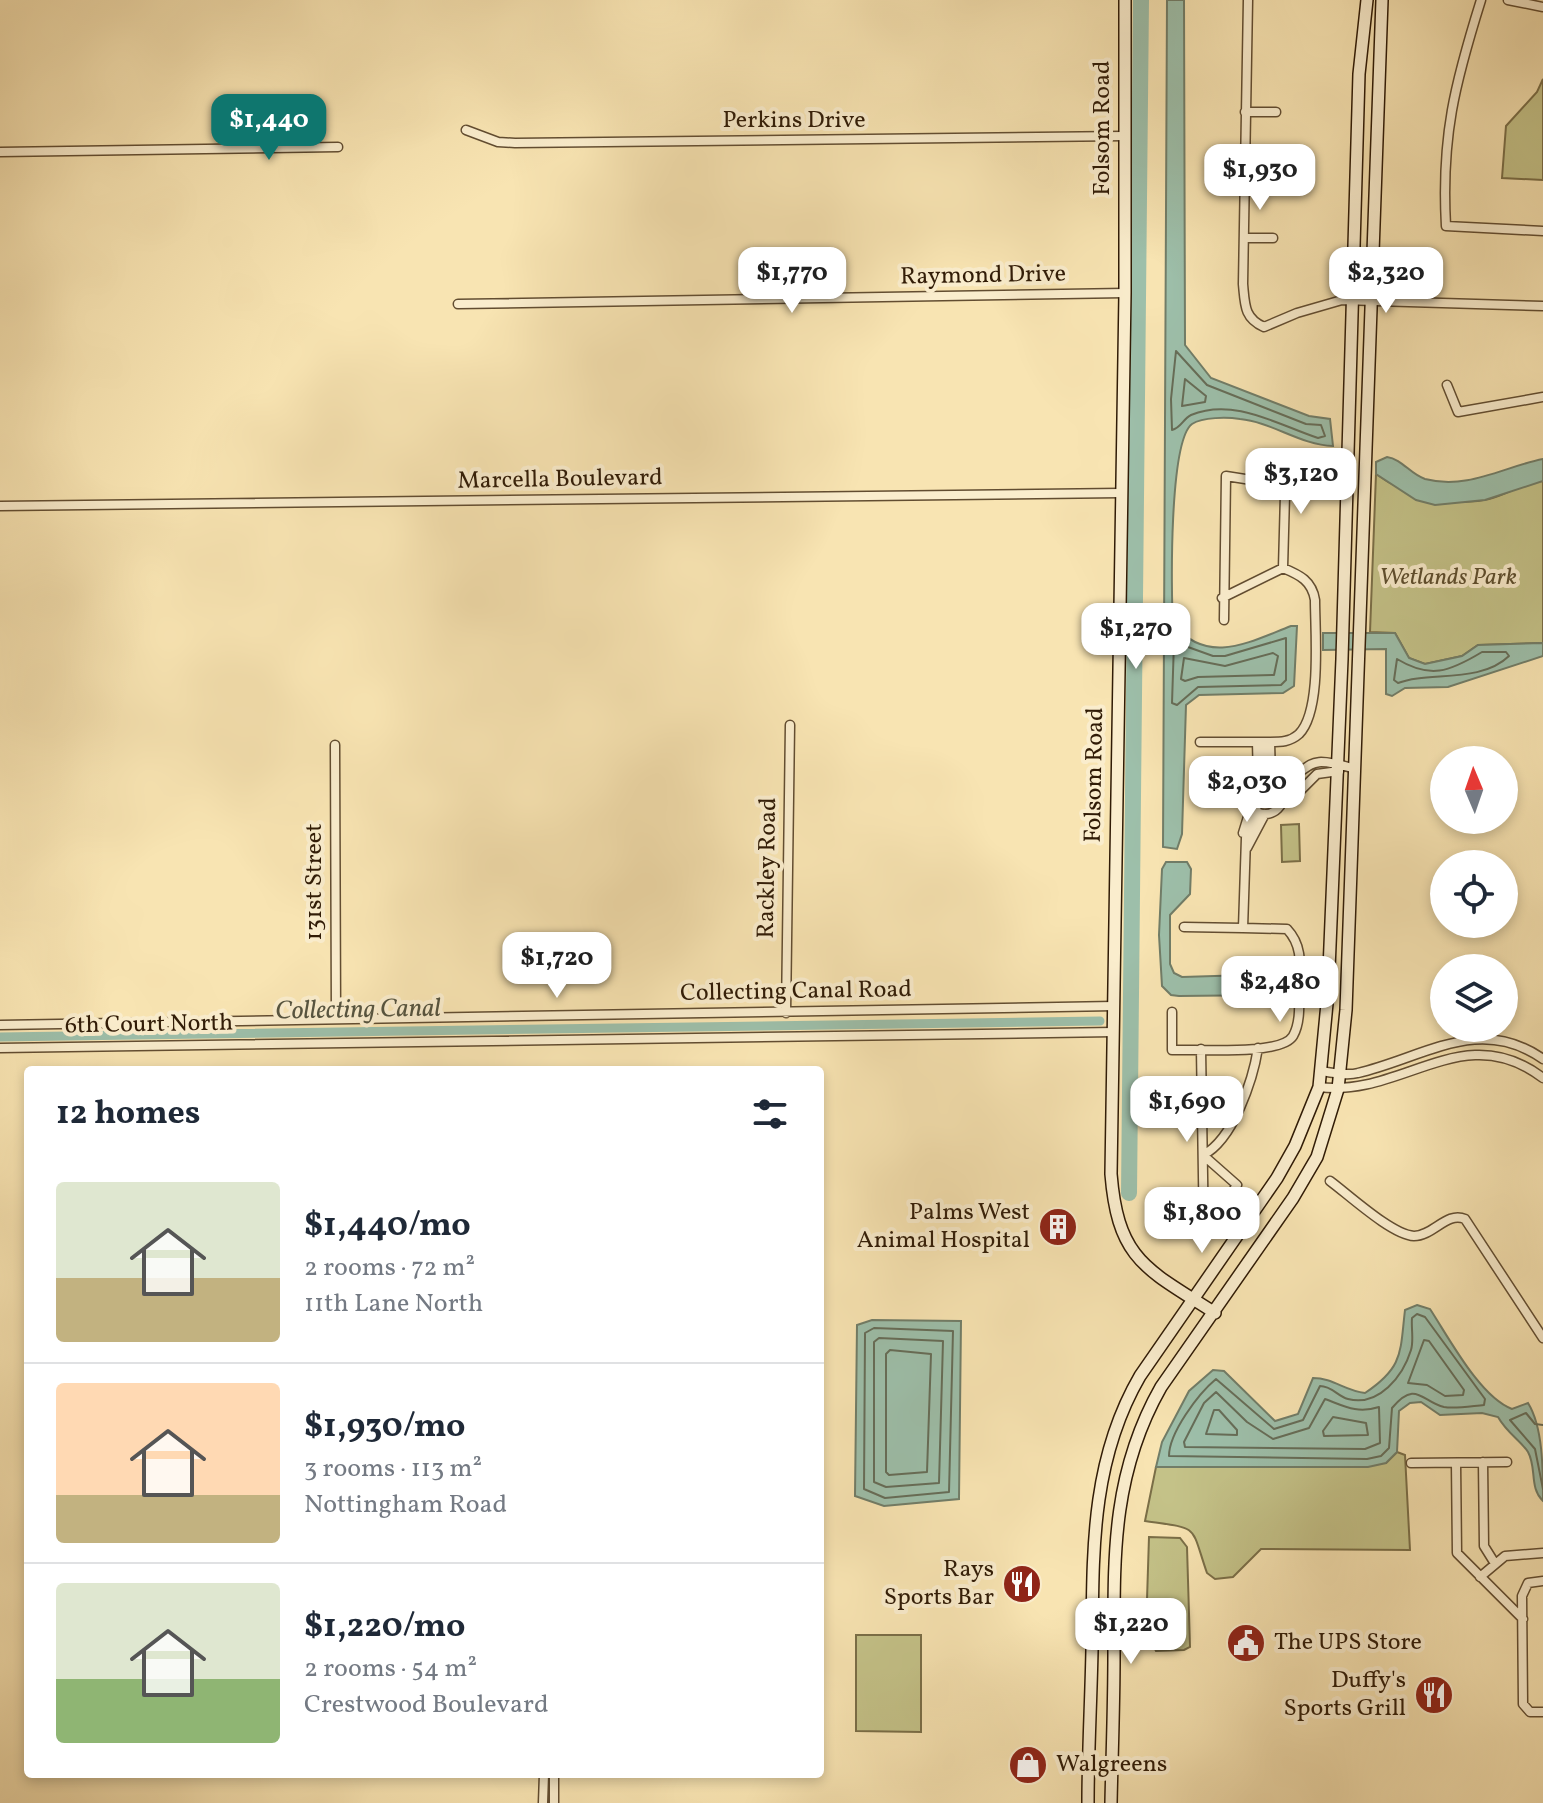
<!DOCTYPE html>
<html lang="en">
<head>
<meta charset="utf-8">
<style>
  :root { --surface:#fff; --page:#f6f6f7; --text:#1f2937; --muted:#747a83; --line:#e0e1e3; --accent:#0f766e }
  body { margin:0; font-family:Vollkorn,serif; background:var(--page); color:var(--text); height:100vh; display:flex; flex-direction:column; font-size:30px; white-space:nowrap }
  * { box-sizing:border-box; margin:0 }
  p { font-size:26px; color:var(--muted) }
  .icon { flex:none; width:44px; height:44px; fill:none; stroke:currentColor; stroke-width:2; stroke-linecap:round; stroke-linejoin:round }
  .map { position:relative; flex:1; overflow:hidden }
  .side { position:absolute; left:24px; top:1066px; width:800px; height:712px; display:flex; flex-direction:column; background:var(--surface); border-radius:8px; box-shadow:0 4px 12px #0003 }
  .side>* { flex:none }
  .needle { width:52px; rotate:358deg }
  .tools { position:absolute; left:1430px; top:746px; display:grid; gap:16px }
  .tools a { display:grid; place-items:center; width:88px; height:88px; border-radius:50%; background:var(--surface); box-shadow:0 4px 12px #0003; font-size:40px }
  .price { position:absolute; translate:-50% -68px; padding:0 18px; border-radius:16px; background:#fff; color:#222; font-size:26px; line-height:52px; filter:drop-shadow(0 2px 4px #0008) }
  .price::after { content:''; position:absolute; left:50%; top:48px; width:24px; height:18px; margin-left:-12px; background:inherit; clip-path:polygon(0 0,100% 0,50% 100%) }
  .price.on { background:var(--accent); color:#fff }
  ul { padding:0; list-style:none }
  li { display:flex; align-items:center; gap:24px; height:200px; padding:0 32px }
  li+li { border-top:2px solid var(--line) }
  li span { display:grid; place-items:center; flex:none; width:224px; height:160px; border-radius:8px; color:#555 }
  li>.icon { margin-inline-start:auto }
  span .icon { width:96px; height:96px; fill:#fffc; stroke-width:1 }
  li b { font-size:34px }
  h2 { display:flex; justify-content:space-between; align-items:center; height:96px; padding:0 32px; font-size:34px }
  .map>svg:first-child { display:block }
  .green { fill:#c4c288; stroke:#7a6e47; stroke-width:2 }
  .water { fill:#9dbfaa; stroke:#717d68; stroke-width:2 }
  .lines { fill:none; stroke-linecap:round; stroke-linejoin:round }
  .shore { stroke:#666d58; stroke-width:2 }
  .canal { stroke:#9dbfaa; stroke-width:9 }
  .river { stroke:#9dbfaa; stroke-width:16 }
  .street-casing { stroke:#624d31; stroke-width:11 }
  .secondary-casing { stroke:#301b06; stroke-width:14 }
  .street { stroke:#faedcd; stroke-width:8 }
  .secondary { stroke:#faedcd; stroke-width:11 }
  .labels { text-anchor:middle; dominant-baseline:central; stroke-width:8; stroke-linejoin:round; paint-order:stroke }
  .street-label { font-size:24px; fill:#301b06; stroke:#faedcd }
  .park-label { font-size:24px; font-style:italic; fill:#5c4d2d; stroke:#faedcd }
  .poi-label { font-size:24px; fill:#301b06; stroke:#faedcd; text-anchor:end }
  .water-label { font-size:26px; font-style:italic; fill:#56543f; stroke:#faedcd }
</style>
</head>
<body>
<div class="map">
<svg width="1543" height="1803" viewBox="0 0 1543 1803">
  <rect width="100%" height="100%" fill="#f8e4b2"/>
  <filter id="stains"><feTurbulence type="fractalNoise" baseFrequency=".0025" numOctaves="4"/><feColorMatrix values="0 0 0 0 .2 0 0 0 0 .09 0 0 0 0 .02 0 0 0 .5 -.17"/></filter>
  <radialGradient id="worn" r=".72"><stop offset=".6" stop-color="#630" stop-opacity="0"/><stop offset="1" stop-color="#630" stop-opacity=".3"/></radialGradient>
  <path class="green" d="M1543,79v101l-41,-2 4,-52 31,-34z
    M1376,474c30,22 76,34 113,25 19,-5 35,-17 54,-18v162l-65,2 -16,11 -37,8 -16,-6 -14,-25 -25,-1z
    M1299,824l1,37 -18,1 -1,-37z
    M1397,1452l8,3 5,95 -149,-1 -28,28 -18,2 -8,-6c-17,-49 -6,-44 -62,-52l11,-54 230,-4z
    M1149,1537l31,1 7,9 3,100 -6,3 -28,1 -10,-20z
    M856,1635h65v97l-65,-1z"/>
  <path class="water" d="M1167,0h17l1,345 26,33 98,38 21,3 3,27c-33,-1 -61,-24 -93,-27 -13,-2 -37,-2 -48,5 -23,17 -21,168 -19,200 35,42 76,18 118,2h6l-3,60 -11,7 -84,2 -13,10 -4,129 -5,15 -14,-2z
    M1387,457c15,2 23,17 38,22 43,11 78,-12 118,-20v22l-58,19 -50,5 -19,-5 -40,-26v-12z
    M1323,633h72l14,25 16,6 37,-8 16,-11 65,-2v13l-95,31 -43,1 -13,8 -6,-2v-45l-63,1z
    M1166,862h21l4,7 -1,25 -20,21v49l4,9 8,4 94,-3 6,6 -2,15 -101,1 -8,-1 -9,-9 -3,-51 3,-66z
    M1417,1305l13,4c19,29 50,88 82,100l16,-6c15,24 15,66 15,98 -14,-13 -6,-33 -15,-49 -7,-11 -21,-19 -30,-35l-16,-4 -42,2 -19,-13 -11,1 -11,8 -2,41 -11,11 -18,4h-212l6,-25 27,-51 24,-21 11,1 51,50 23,-7 15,-36c20,0 32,13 52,15 39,-26 35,-41 40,-83z
    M872,1320l89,1 -2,178 -75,7 -29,-10 2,-171z"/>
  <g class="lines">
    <path class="shore" d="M1176,351l31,34 99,39 15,1 4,11 -7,2c-40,-13 -84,-41 -127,-23 -8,4 -10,13 -19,15l-1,-31z
      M1185,379l21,17 -1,6 -23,4z
      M1286,638v42l-5,5 -83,2 -21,18 -5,-2 2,-61 39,14h12z
      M1482,652h24l3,4c-29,28 -81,15 -111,27l-4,-3 3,-21c33,20 52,13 85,-7z
      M1273,653l5,3 -4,19 -76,2 -13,4 -4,-2 3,-21 41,8z
      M1417,1314l8,3 60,82 -1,6c-12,1 -29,4 -40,2 -22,-5 -28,-28 -52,1l-3,40 -8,8 -14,3 -198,-3c0,-23 29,-62 47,-77l58,50 29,-9 17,-34c12,0 17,10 28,13 31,8 55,-23 63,-49 3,-10 0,-22 1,-32z
      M874,1328l79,3 -4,161 -64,6 -21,-9 1,-156z
      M879,1338l64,3 -4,142 -53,4 -12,-5v-140z
      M1424,1340l5,1 35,49 -1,5 -18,1 -18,-11 -19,-2z
      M890,1350l41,4 -4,118 -38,3 -3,-3v-118z
      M1216,1392l31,30 26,17 36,-11 16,-29c19,7 32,15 54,8l1,36 -15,6 -180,-2 -1,-5 20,-39z
      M1214,1410h5l18,20v5l-31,-1z
      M1333,1417l33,6 2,12 -44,1 -1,-5z
      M1543,1425l-8,-1 -9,-11 -16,7 25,29 8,40"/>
    <path class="canal" d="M0,1037l1100,-16"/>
    <path class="river" d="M1129,1193l12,-1193"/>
    <g class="street-casing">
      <path id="street" d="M1248,0l-5,284c2,21 1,34 21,43l33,-14 45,-13 201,6
        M1481,0c-26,83 -40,137 -35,226l97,5
        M1508,0l35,7
        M1245,112h31
        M466,130l32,12 17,1 609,-7
        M0,152l338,-5
        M1244,238h29
        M458,304l667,-11
        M1447,385l11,27 85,-15
        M0,506l1121,-13
        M1222,598l61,-30
        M1224,620l2,-144 38,6 21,13 -2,73c17,7 29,13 32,32 0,32 7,111 -16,134 -9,8 -18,8 -29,8l1,37
        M1200,742h70
        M1257,742l1,37
        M335,745l1,274
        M1263,747l1,31
        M1247 796a18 18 0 1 1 36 0a18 18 0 1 1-36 0Z
        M1279,784c38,-17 23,-30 73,-16
        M1283,800l18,-10 16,-16 22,-3
        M1243,833l8,-26
        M1247,848l18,-34
        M1184,927l59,1 3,-90 11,-27
        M1172,1012v38c24,-1 109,6 121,-14 8,-14 6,-33 6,-49 1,-22 4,-41 -12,-58l-44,-1
        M786,1013l4,-288
        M0,1025l1114,-19
        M0,1048l1114,-16
        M1201,1049l3,190
        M1321,1071c12,2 26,5 37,2 65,-15 121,-59 185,-14
        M1319,1087c83,11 144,-70 224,-9
        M1330,1181c19,14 62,54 84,55 19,0 33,-25 51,-17l78,119
        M1204,1212h15l18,-27 -34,-30c30,-15 50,-75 55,-107
        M1483,1462l1,84 10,16
        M1411,1463l96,-1
        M1456,1463l1,90 66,66
        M1480,1577l25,-21 38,-3
        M1543,1581l-15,2 -6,13 1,108 7,8h13
        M554,1774v29
        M543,1803l1,-29"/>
    </g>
    <g class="secondary-casing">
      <path id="secondary" d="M1125,0v293l-14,881c7,87 36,95 104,139
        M1088,1803c0,-51 3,-102 4,-153 1,-96 -2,-188 48,-274l137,-198 18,-32 24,-59 9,-94 14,-334 17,-585 8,-74
        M1111,1803c1,-49 3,-98 3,-148 0,-97 -3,-180 47,-268l132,-189 24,-41 21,-68 8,-79 36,-1010"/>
    </g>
    <use href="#street" class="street"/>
    <use href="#secondary" class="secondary"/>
  </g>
  <defs>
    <g id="building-disc" transform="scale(2)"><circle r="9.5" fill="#8f2418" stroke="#faedcd"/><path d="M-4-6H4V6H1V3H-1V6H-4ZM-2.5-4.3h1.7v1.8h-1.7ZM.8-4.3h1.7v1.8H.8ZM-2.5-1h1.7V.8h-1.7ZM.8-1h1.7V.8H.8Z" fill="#fff"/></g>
    <g id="restaurant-disc" transform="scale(2)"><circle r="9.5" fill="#8f2418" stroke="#faedcd"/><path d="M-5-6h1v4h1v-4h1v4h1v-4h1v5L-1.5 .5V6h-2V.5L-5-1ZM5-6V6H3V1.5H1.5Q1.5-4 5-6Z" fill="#fff"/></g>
    <g id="civic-disc" transform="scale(2)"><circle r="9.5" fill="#8f2418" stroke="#faedcd"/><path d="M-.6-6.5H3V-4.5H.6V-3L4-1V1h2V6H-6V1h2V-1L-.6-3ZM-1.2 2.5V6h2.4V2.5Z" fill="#fff"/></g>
    <g id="shop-disc" transform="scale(2)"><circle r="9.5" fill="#8f2418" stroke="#faedcd"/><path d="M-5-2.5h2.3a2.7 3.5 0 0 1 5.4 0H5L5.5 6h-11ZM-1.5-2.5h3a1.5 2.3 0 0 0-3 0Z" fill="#fff"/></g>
  </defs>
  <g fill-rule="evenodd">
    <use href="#building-disc" x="1058" y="1227"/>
    <use href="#restaurant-disc" x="1022" y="1584"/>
    <use href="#civic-disc" x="1246" y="1643"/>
    <use href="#restaurant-disc" x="1434" y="1695"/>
    <use href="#shop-disc" x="1028" y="1765"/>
  </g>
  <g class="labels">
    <g class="street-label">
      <text x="794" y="121">Perkins Drive</text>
      <text transform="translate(1103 128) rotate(-90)">Folsom Road</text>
      <text transform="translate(983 276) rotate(-1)">Raymond Drive</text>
      <text transform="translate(560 480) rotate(-1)">Marcella Boulevard</text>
      <text transform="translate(1095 775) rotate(-89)">Folsom Road</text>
      <text transform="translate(768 868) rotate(-89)">Rackley Road</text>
      <text transform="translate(315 882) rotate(-90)">131st Street</text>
      <text transform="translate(796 992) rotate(-1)">Collecting Canal Road</text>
      <text transform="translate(149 1025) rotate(-1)">6th Court North</text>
    </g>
    <g class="park-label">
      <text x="1448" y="578">Wetlands Park</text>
    </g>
    <g class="poi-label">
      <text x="1030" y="1213">Palms West<tspan x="1030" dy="28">Animal Hospital</tspan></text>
      <text x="994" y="1570">Rays<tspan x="994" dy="28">Sports Bar</tspan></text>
      <text x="1274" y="1643" text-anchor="start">The UPS Store</text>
      <text x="1406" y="1681">Duffy's<tspan x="1406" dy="28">Sports Grill</tspan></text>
      <text x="1056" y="1765" text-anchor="start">Walgreens</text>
    </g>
    <g class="water-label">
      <text transform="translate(358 1010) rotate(-1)">Collecting Canal</text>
    </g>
  </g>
  <rect width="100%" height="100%" filter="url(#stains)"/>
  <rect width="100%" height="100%" fill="url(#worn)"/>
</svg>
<div class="tools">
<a><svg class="needle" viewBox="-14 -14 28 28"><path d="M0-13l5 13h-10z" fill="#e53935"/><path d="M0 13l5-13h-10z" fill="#747a83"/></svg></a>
<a><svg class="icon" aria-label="locate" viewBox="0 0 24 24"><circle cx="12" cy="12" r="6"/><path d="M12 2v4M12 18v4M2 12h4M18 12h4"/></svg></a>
<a><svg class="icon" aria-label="layers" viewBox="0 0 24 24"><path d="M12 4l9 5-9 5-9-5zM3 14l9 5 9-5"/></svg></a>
</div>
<b class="price on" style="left:269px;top:162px">$1,440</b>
<b class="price" style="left:1260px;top:212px">$1,930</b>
<b class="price" style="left:792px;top:315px">$1,770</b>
<b class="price" style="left:1386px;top:315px">$2,320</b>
<b class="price" style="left:1301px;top:516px">$3,120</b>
<b class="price" style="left:1136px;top:671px">$1,270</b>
<b class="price" style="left:1247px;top:824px">$2,030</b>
<b class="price" style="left:557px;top:1000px">$1,720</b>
<b class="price" style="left:1280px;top:1024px">$2,480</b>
<b class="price" style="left:1187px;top:1144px">$1,690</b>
<b class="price" style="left:1202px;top:1255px">$1,800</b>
<b class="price" style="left:1131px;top:1666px">$1,220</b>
<section class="side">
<h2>12 homes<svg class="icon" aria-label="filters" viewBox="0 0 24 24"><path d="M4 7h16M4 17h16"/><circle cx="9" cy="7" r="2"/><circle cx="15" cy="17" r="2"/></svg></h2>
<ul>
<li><span style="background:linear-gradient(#dfe7d0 60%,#c2b280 0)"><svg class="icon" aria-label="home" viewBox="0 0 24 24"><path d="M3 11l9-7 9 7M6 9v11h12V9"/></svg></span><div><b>$1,440/mo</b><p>2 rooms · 72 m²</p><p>11th Lane North</p></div></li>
<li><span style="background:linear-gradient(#ffd9b3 70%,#c2b280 0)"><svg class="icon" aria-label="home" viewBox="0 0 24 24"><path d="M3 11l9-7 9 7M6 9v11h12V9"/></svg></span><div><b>$1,930/mo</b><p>3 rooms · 113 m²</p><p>Nottingham Road</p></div></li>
<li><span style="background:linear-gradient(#dfe7d0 60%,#8fb573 0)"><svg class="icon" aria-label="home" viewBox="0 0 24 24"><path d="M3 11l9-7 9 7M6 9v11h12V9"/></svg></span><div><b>$1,220/mo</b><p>2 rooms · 54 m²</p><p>Crestwood Boulevard</p></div></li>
</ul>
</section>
</div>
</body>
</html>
